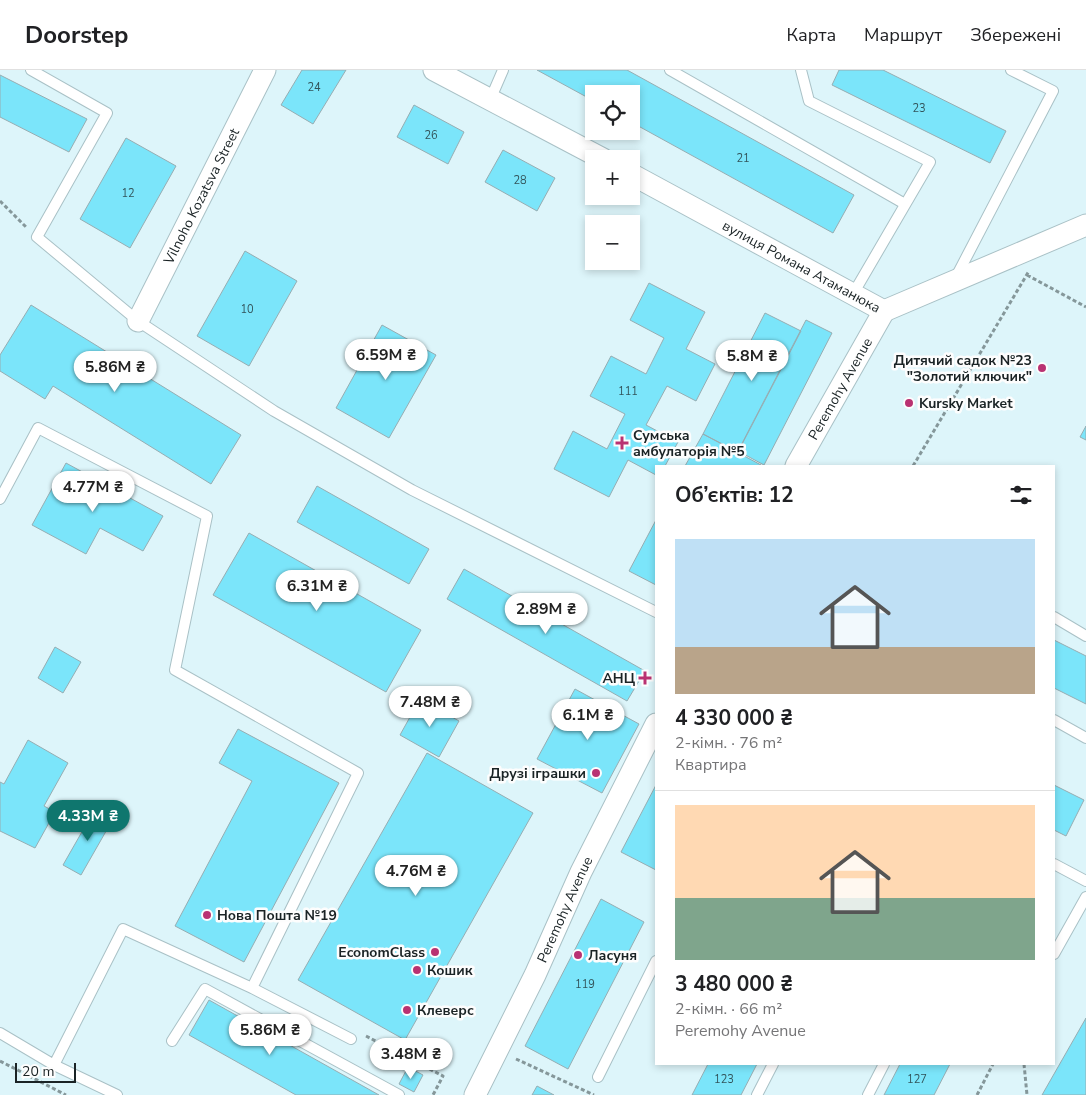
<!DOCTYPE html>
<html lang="uk">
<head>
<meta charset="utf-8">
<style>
  :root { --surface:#fff; --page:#f2f2f2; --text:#202124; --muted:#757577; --line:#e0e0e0; --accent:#0f766e }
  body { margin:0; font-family:"Nunito Sans",sans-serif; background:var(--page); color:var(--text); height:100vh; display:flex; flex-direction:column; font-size:19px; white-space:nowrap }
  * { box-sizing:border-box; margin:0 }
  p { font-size:16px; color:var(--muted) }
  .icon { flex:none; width:28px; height:28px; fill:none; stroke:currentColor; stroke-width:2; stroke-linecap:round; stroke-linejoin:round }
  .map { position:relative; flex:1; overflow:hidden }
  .drawer { position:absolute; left:655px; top:395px; width:400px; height:600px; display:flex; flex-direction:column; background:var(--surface); border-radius:0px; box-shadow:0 2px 8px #0003 }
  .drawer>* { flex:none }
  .tools { position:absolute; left:585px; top:15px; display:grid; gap:10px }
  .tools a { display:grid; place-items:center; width:55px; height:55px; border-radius:0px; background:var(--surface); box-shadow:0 2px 8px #0003; font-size:25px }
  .scale { position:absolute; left:15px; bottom:12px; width:61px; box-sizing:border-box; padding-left:5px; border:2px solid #1a2325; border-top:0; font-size:14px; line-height:18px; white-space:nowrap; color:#1a2325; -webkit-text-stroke:4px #fdfdfd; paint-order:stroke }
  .price { position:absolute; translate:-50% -42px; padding:0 11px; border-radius:18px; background:#fff; color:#222; font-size:16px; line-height:32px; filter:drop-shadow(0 1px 2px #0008) }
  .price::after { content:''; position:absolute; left:50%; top:30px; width:15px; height:11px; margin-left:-8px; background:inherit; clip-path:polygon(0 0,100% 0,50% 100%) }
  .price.current { background:var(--accent); color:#fff }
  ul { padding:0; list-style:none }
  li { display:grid; align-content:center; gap:10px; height:265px; padding:0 20px }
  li+li { border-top:1px solid var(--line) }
  li span { display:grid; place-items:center; height:155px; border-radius:0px; color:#555 }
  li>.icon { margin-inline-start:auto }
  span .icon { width:90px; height:90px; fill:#fffc; stroke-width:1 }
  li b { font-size:21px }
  h2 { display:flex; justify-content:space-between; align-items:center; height:60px; padding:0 20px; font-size:21px }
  header { display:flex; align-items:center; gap:30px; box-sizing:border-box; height:70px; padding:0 25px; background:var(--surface); border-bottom:1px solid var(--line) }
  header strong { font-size:24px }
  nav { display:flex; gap:28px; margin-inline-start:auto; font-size:18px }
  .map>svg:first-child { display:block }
  .building { fill:#7be5fa; stroke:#96adb2 }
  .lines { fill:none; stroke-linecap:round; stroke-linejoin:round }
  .service-casing { stroke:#a9c1c6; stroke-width:12 }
  .minor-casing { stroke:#a9c1c6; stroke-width:23 }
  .path { stroke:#85979a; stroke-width:3; stroke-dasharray:4 2.5; stroke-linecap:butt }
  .service { stroke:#fff; stroke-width:10 }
  .minor { stroke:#fff; stroke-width:21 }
  .poi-dot { fill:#b93272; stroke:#fdfdfd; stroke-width:2 }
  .labels { text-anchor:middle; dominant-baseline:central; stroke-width:5; stroke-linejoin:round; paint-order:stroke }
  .number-label { font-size:11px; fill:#32545a }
  .street-label { font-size:14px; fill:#1a2325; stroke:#fdfdfd }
  .poi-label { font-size:14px; font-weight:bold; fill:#1a2325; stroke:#fdfdfd; text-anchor:start }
</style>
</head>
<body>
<header>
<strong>Doorstep</strong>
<nav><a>Карта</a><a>Маршрут</a><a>Збережені</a></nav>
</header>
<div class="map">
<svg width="1086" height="1025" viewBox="0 0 1086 1025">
  <rect width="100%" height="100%" fill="#ddf5fa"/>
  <path class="building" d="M302,0h44l-33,54 -32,-19z
    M537,0h90l227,125 -21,38 -202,-111v-28h-37v7z
    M839,0h44l123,61 -16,32 -158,-78z
    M0,5l87,44 -18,33 -69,-35z
    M414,35l50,27 -16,32 -51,-27z
    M126,68l50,28 -46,82 -50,-29z
    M503,80l52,28 -18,33 -52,-29z
    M245,181l52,30 -48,85 -52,-30z
    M649,213l56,29 -19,37 29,15 -19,37 -29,-15 -21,39 32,17 -13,24h-9v9l-28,-15 -19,37 -55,-28 19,-38 34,18 18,-35 -35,-18 21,-40 35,18 18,-36 -34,-18z
    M31,235l210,130 -30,49 -158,-98 -8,13 -45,-28v-16z
    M765,243l36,18 -63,121 -35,-18z
    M806,250l26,13 -68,132 -26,-14z
    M382,255l54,30 -47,83 -53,-30z
    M1086,356v14l-6,-3z
    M703,364l58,31 -1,1h-75z
    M66,393l97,53 -20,35 -43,-23 -14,26 -54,-29z
    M317,416l112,63 -20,35 -112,-62z
    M656,450v65l-27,-14z
    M249,463l172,97 -35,62 -173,-97z
    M464,499l181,102 -18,30 -180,-102z
    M1054,570l32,16v48l-32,-16z
    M55,577l26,15 -18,31 -25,-15z
    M575,619l64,35 -37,69 -65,-34z
    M420,629l39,22 -20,36 -39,-22z
    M238,659l101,54 -95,179 -69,-36 77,-145 -33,-18z
    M28,670l40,23 -24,43 11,6 -20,36 -35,-17v-49l4,2z
    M427,683l106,60 -128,227 -107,-60z
    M656,715v85l-35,-18z
    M1054,715l30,15 -18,36 -12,-6z
    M95,739l18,10 -32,56 -18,-10z
    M601,829l43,23 -76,147 -43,-23z
    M209,930l170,95h-83l-107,-60z
    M1086,948v77h-44z
    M708,994h49l-16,31h-49z
    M900,994h50l-16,31h-50z
    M408,997l15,8 -9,17 -15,-8z
    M537,1016l17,9h-22z"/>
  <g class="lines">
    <g class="service-casing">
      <path id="service" d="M31,0l76,43 -70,124 101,84 136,90 138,79 244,122
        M670,0l235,134
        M801,0l8,31 121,61 -77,132
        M490,30l13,-30
        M956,207l97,-186 -42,-21
        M0,429l38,-71 169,88 -32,154 183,103 -106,215
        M1054,547l32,19
        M1054,650l32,18
        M1054,794l32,17
        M1054,884l32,-57
        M0,963l54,32 63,30
        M172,971l33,-52 194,106
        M54,995l69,-136 129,59 99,51
        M598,1007l58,-116
        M757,1025l16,-31
        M868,1025l16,-31"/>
    </g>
    <g class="minor-casing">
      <g id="minor">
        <path d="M434,0l169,89"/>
        <path id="s1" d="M631,104l253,137 202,-86"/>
        <path id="s2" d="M138,251l127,-251"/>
        <path id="s3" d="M796,396l88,-155"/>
        <path id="s4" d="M475,1025l60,-120 46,-103 75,-148"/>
      </g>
    </g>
    <path class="path" d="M0,131l26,26
      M1027,205l59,32
      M913,396l116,-195
      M366,966l77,40 -10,19
      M516,989l78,36
      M0,991l66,34
      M1024,994l3,31
      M977,1025l16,-31"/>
    <use href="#service" class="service"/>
    <use href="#minor" class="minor"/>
  </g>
  <g class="poi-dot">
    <circle cx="1042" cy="298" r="5"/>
    <circle cx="909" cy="333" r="5"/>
    <path d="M619.5 365.5h5v5h5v5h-5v5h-5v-5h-5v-5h5z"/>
    <path d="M642.5 600.5h5v5h5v5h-5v5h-5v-5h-5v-5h5z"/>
    <circle cx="596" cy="703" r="5"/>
    <circle cx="207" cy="845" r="5"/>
    <circle cx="435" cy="882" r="5"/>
    <circle cx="578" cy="885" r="5"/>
    <circle cx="417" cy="900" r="5"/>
    <circle cx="407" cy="940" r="5"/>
  </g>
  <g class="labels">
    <g class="number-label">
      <text x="314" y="17">24</text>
      <text x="919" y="38">23</text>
      <text x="431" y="65">26</text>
      <text x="743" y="88">21</text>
      <text x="520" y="110">28</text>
      <text x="128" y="123">12</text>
      <text x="247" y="239">10</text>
      <text x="628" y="321">111</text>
      <text x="585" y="914">119</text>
      <text x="724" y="1009">123</text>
      <text x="917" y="1009">127</text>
    </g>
    <g class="street-label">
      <text stroke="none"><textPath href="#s2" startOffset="140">Vilnoho Kozatsva Street</textPath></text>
      <text stroke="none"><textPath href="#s1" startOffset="194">вулиця Романа Атаманюка</textPath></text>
      <text stroke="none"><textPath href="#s3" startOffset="89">Peremohy Avenue</textPath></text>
      <text stroke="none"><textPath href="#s4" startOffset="206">Peremohy Avenue</textPath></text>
    </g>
    <g class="poi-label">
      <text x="1032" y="290" text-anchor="end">Дитячий садок №23<tspan x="1032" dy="16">"Золотий ключик"</tspan></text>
      <text x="919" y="333">Kursky Market</text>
      <text x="633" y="365">Сумська<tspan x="633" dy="16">амбулаторія №5</tspan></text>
      <text x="635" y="608" text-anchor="end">АНЦ</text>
      <text x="586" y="703" text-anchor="end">Друзі іграшки</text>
      <text x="217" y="845">Нова Пошта №19</text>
      <text x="425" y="882" text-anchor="end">EconomClass</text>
      <text x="588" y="885">Ласуня</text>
      <text x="427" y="900">Кошик</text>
      <text x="417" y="940">Клеверс</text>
    </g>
  </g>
</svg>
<div class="tools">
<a><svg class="icon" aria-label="locate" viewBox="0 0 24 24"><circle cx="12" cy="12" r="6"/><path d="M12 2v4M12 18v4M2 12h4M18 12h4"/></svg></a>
<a>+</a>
<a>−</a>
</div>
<div class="scale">20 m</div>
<b class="price" style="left:386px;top:311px">6.59M ₴</b>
<b class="price" style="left:752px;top:312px">5.8M ₴</b>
<b class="price" style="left:115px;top:323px">5.86M ₴</b>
<b class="price" style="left:93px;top:443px">4.77M ₴</b>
<b class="price" style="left:317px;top:542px">6.31M ₴</b>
<b class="price" style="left:546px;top:565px">2.89M ₴</b>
<b class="price" style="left:430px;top:658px">7.48M ₴</b>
<b class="price" style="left:588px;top:671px">6.1M ₴</b>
<b class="price current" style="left:88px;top:772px">4.33M ₴</b>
<b class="price" style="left:416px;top:827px">4.76M ₴</b>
<b class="price" style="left:270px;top:986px">5.86M ₴</b>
<b class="price" style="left:411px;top:1010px">3.48M ₴</b>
<section class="drawer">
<h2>Об’єктів: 12<svg class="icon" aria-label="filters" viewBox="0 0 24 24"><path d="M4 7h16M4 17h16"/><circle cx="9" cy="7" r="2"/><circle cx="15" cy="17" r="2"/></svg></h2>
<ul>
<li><span style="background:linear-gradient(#bfe0f5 70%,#b9a48a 0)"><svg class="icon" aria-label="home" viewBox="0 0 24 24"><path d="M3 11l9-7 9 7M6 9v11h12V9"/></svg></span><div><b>4 330 000 ₴</b><p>2-кімн. · 76 m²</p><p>Квартира</p></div></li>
<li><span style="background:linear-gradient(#ffd9b3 60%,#7fa58c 0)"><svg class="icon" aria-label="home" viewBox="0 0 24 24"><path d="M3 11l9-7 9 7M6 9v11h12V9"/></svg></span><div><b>3 480 000 ₴</b><p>2-кімн. · 66 m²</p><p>Peremohy Avenue</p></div></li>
</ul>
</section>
</div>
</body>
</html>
